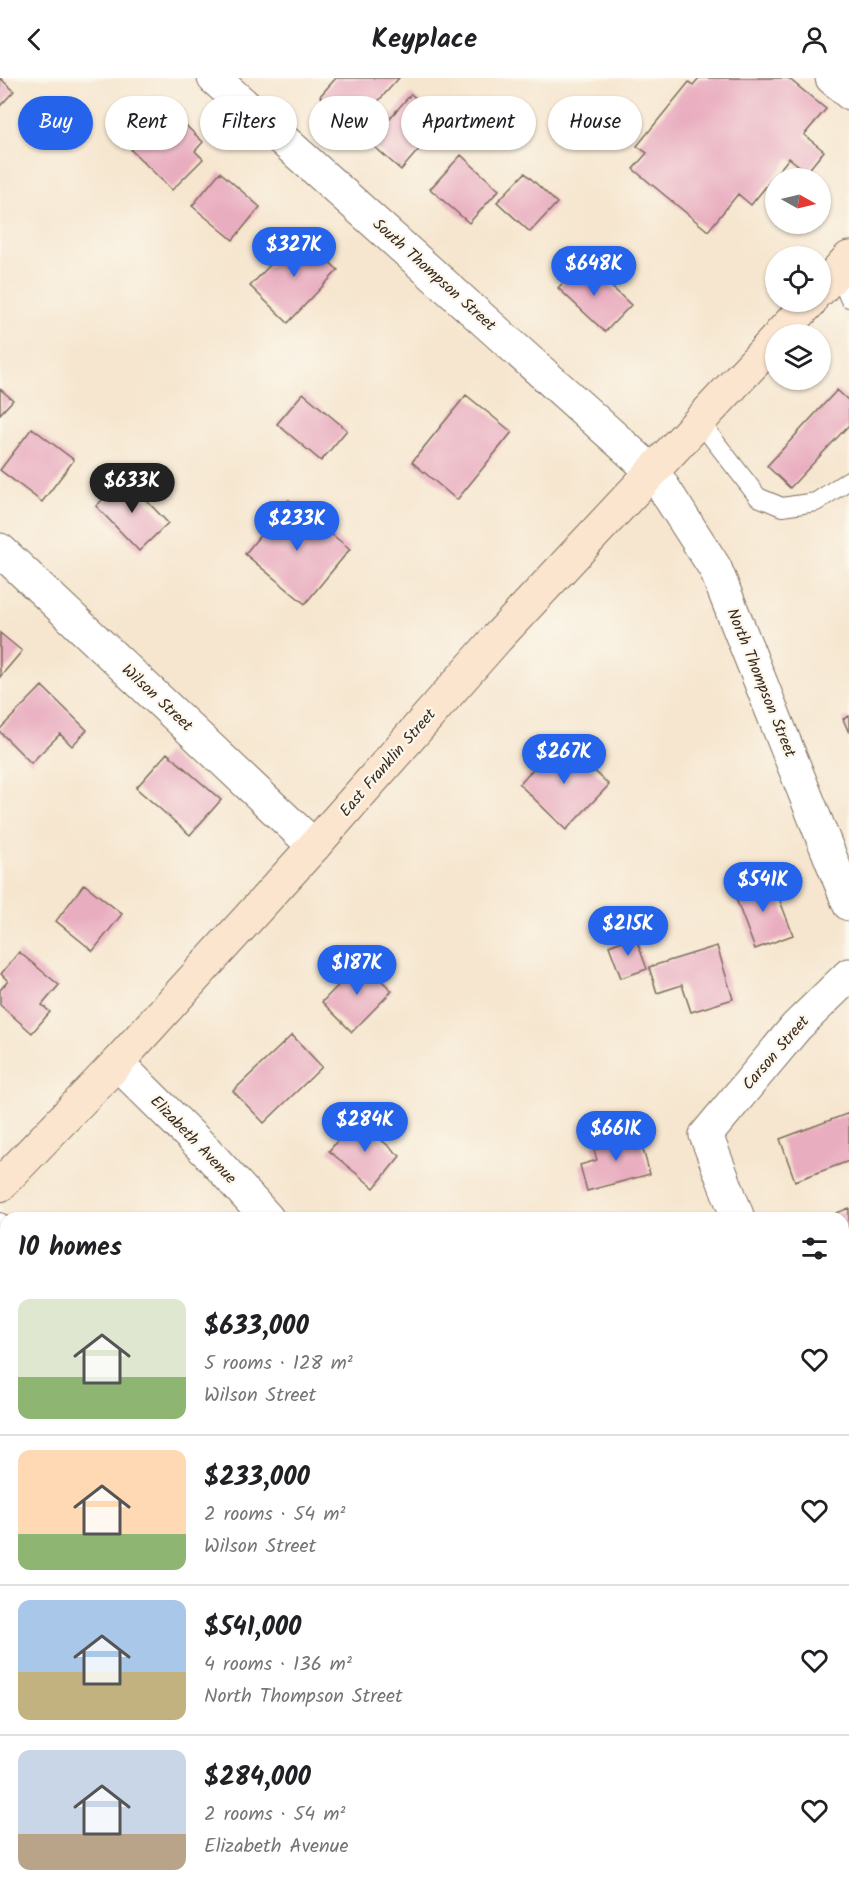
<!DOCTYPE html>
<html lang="en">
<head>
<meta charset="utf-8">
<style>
  :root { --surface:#fff; --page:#f2f2f2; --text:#202124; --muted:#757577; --line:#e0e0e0; --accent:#2563eb }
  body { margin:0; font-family:Kalam,sans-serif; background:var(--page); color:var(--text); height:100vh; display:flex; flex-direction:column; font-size:22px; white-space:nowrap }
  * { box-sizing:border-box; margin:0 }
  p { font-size:20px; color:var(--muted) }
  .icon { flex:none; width:33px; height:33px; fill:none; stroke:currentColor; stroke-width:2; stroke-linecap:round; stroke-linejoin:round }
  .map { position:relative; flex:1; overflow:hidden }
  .sheet { position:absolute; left:0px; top:1134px; width:849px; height:686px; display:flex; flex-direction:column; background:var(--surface); border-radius:18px 18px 0 0; box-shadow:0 2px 4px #0004 }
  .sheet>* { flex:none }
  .hud { position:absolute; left:18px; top:18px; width:813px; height:54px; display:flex; gap:12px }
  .needle { width:39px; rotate:98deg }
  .controls { position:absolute; left:765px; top:90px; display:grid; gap:12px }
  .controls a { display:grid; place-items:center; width:66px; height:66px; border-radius:50%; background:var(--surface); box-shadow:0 2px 4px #0004; font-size:30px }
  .price { position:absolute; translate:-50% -51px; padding:0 14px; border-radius:21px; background:var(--accent); color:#fff; font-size:20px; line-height:39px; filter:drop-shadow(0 2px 3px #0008) }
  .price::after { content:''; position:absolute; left:50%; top:36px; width:18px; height:14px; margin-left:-9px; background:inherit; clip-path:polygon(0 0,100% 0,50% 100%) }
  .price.selected { background:#222; color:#fff }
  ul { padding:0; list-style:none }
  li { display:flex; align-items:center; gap:18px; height:150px; padding:0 18px }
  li+li { border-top:2px solid var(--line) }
  li span { display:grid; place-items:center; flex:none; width:168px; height:120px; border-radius:12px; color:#555 }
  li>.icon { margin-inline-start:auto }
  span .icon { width:72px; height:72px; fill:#fffc; stroke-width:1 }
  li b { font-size:26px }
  h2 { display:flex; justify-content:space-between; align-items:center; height:72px; padding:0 18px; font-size:26px }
  .pill { padding:0 21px; border-radius:27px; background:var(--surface); box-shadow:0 2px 4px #0004; font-size:21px; line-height:54px }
  .pill.selected { background:var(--accent); color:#fff }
  header { display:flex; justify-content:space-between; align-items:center; height:78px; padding:0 18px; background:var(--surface); font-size:27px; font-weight:700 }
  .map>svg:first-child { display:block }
  .built { fill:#f2cfe1 }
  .building { fill:#e9adc0 }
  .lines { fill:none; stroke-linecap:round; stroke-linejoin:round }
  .service-casing { stroke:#7c6c5c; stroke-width:20 }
  .minor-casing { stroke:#7c6c5c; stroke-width:35 }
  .secondary-casing { stroke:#7c6c5c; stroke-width:35 }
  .service { stroke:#fff; stroke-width:18 }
  .minor { stroke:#fff; stroke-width:33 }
  .secondary { stroke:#fbe5cf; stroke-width:33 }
  .labels { text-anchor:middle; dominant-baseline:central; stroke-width:4.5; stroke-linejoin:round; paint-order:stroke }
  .street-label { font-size:16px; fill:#3b2a1e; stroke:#fbf7ec }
</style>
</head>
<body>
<header><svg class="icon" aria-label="back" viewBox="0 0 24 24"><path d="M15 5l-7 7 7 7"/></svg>Keyplace<svg class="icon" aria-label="person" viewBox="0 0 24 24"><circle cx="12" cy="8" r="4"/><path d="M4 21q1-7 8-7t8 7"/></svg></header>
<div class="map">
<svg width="849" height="1819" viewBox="0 0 849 1819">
  <rect width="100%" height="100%" fill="#fbf7ec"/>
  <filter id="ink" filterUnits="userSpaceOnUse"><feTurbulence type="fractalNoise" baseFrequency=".0167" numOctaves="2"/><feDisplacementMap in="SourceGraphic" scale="12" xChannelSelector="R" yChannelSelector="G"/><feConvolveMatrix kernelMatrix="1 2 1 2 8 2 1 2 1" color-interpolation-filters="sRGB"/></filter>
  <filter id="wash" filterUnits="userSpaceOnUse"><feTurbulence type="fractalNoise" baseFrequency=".008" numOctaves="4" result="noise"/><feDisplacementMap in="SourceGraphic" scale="24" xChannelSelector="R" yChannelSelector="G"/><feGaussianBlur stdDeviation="1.35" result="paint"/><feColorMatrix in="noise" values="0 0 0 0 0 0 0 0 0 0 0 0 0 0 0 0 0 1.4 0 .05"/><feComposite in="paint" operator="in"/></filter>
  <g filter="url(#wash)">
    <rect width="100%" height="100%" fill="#f6e6cf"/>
    <path class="built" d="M0,1773l6,6v35h35l6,5h-47z
      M241,1814h302l2,5h-310z"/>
    <g id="blocks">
      <path class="building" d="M0,0l14,13 -14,15z
        M336,0h63l-34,38 -7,-6 -10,11 -28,-25z
        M699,0h89l38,31 -22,26 20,16 -17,21 -18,-14 -38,47 -13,-11 -30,37 -75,-62 14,-16 -10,-7 52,-64 4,3z
        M411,16l27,24 -9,11 4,4 -32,37 -32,-28z
        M170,32l33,32 -8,9 8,8 -31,31 -41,-40z
        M461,77l38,35 -30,33 -39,-34z
        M220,94l40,35 -27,33 -41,-34z
        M525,95l32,30 -27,29 -33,-30z
        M300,156l38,36 -50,53 -38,-37z
        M584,183l47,44 -26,27 -47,-44z
        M0,311l13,11 -13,14z
        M837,312l12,11v24l-59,63 -23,-22z
        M303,315l44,37 -26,31 -44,-37z
        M466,317l46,37 -55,68 -45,-38z
        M32,350l42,32 -32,42 -42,-32z
        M125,400l43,45 -29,28 -43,-45z
        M289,422l61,49 -45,55 -60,-50z
        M0,555l22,18 -22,26z
        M42,608l45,44 -15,16 -12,-12 -29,29 -31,-31v-3z
        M849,638v17l-6,-14z
        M562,661l47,46 -43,45 -47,-46z
        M167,675l54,47 -31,35 -54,-47z
        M771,799l22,58 -38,14 -22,-58z
        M84,806l38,30 -29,37 -37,-30z
        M635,858l12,33 -26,9 -12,-32z
        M717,868l16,53 -42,13 -9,-27 -25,8 -8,-26z
        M19,874l40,33 -17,20 8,7 -18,21 -32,-28v-15l8,-9 -7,-7z
        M362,883l30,30 -40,41 -30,-30z
        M292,957l30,32 -58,56 -31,-32z
        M849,1035v48l-54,20 -15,-42z
        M356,1040l44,38 -26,32 -45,-37z
        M638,1054l12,42 -63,17 -7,-26 17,-5 -5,-16z
        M849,1130v45l-6,2v-37h-19z
        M6,1347v96l-6,-5v-84z
        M849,1721v59l-2,1 -4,-7v-49z"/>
    </g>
  </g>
  <g filter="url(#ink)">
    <use href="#blocks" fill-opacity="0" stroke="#7c6c5c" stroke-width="1.5"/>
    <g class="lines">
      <g class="service-casing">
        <path id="service" d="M838,193l11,27
          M700,344l58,75 24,10 34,-5 33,-22
          M0,1144l6,6
          M0,1499l6,-2
          M406,1814l1,5"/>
      </g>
      <g class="minor-casing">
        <path id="minor" d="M214,0l440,395 61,95 134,336
          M832,0l17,15
          M0,472l314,296
          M117,985l90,89 60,66
          M738,1140l-32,-83 90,-108 53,-52
          M843,1386l6,14
          M557,1814l2,5"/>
      </g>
      <g class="secondary-casing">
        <path id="secondary" d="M820,212l29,-32
          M780,256l30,-32
          M0,1107l117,-122 197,-217 183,-208 279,-299"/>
      </g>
      <use href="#service" class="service"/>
      <use href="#minor" class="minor"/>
      <use href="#secondary" class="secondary"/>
    </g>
  </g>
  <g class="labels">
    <g class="street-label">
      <text transform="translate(434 197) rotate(42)">South Thompson Street</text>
      <text transform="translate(761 605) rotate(68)">North Thompson Street</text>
      <text transform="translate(157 620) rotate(43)">Wilson Street</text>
      <text transform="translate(388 685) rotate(-49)">East Franklin Street</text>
      <text transform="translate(776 975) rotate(-49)">Carson Street</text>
      <text transform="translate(193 1062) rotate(46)">Elizabeth Avenue</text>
    </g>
  </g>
</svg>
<div class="controls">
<a><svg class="needle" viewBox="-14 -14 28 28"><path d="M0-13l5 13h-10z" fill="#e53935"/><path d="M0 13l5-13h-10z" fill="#757577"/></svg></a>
<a><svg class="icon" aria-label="locate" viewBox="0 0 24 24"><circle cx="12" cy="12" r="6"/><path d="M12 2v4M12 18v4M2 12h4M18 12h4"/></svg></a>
<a><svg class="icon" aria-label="layers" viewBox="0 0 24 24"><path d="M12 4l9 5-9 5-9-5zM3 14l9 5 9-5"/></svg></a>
</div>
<b class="price" style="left:294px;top:200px">$327K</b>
<b class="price" style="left:594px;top:219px">$648K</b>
<b class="price selected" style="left:132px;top:436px">$633K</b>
<b class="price" style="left:297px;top:474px">$233K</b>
<b class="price" style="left:564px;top:707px">$267K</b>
<b class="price" style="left:763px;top:835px">$541K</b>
<b class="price" style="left:628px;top:879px">$215K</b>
<b class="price" style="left:357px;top:918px">$187K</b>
<b class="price" style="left:365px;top:1075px">$284K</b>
<b class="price" style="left:616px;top:1084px">$661K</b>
<div class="hud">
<a class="pill selected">Buy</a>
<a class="pill">Rent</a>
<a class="pill">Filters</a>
<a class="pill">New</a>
<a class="pill">Apartment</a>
<a class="pill">House</a>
</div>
<section class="sheet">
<h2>10 homes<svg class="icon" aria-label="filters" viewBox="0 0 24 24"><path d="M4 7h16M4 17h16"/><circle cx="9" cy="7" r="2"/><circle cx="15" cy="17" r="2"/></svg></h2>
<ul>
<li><span style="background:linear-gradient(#dfe7d0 65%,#8fb573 0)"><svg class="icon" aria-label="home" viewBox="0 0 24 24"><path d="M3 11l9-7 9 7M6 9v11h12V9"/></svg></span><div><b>$633,000</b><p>5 rooms · 128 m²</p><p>Wilson Street</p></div><svg class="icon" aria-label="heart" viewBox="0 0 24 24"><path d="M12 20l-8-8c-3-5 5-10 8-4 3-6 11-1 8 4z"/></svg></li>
<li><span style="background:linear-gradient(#ffd9b3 70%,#8fb573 0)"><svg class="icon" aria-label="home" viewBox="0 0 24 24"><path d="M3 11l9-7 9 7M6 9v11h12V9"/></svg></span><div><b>$233,000</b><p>2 rooms · 54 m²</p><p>Wilson Street</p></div><svg class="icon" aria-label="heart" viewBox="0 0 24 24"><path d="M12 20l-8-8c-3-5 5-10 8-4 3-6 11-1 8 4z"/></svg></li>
<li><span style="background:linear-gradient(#a9c7e8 60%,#c2b280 0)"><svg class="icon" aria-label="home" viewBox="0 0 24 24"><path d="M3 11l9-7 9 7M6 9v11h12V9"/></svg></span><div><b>$541,000</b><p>4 rooms · 136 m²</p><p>North Thompson Street</p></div><svg class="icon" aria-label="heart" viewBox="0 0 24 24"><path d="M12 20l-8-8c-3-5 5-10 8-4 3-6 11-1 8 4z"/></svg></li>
<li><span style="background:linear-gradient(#c9d6e8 70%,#b9a48a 0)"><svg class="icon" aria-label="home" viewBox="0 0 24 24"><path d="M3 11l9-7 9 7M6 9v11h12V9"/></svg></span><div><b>$284,000</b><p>2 rooms · 54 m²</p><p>Elizabeth Avenue</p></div><svg class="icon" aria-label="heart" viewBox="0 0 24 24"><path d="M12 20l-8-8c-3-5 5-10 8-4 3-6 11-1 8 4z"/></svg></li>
</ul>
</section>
</div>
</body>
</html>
